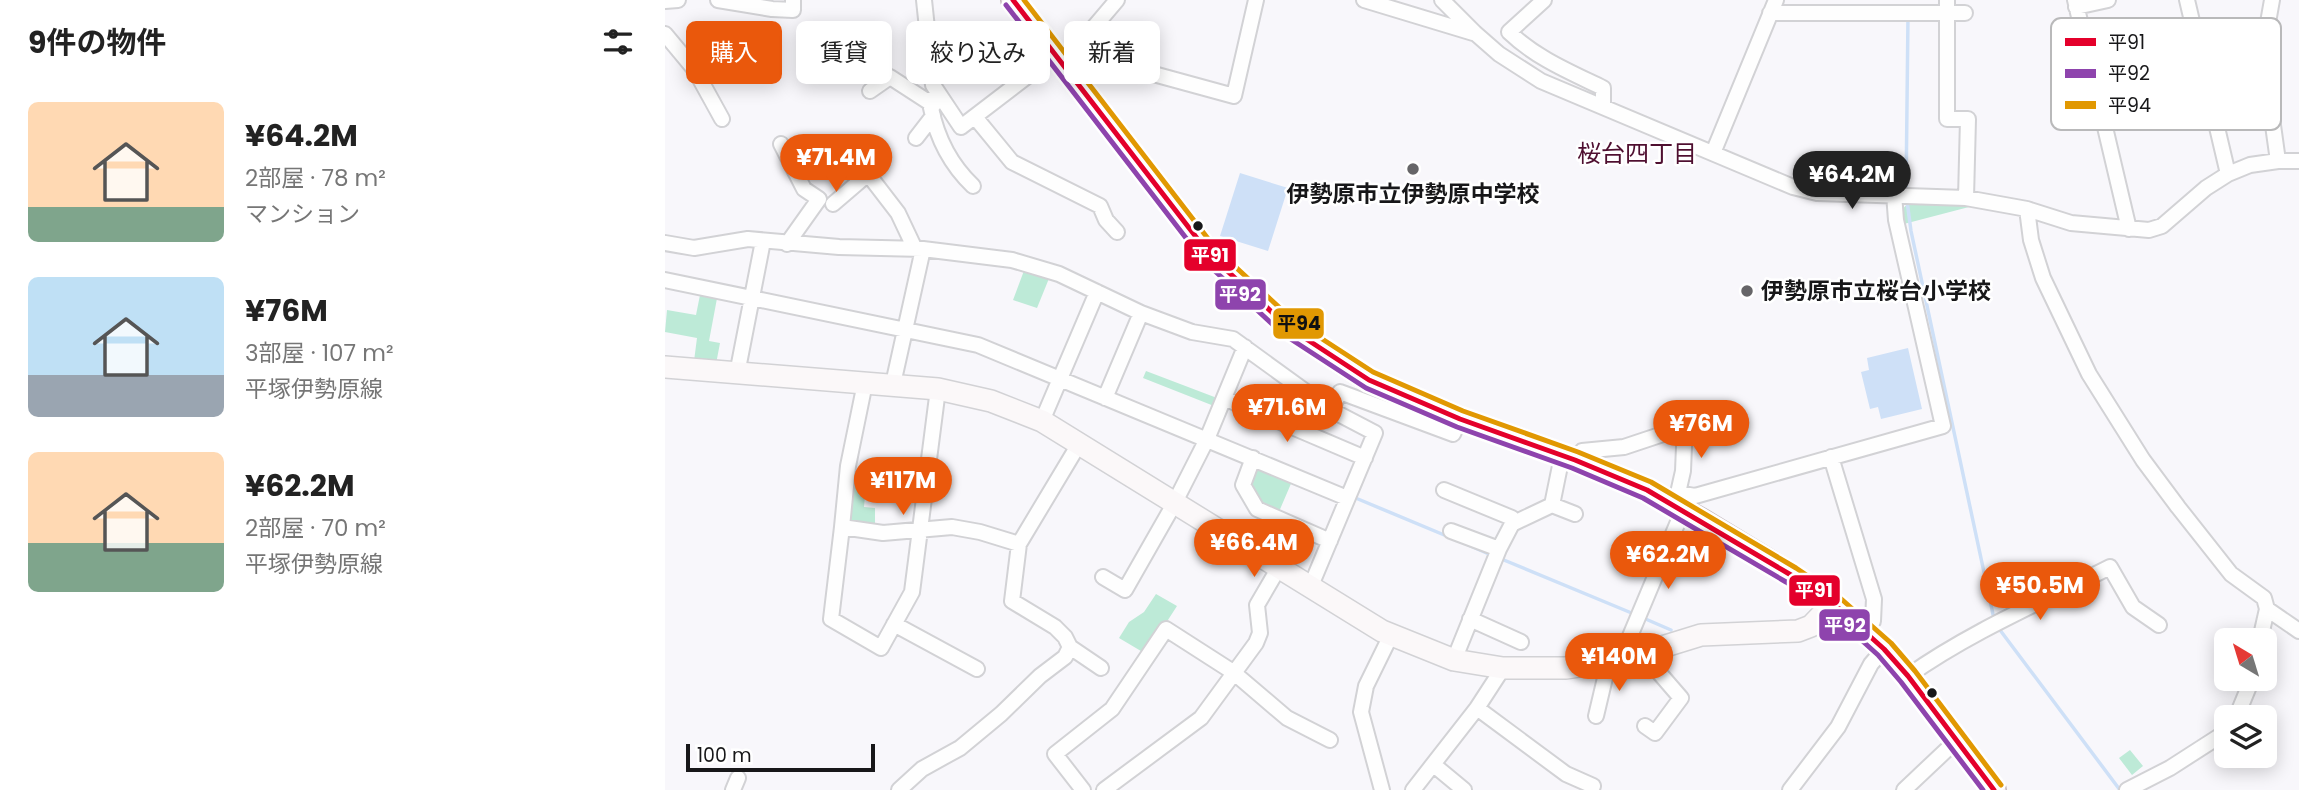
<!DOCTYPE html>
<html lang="ja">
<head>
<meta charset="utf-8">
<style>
  :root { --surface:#fff; --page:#f2f2f2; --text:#222; --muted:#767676; --accent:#ea580c }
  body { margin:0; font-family:Poppins,"Noto Sans JP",sans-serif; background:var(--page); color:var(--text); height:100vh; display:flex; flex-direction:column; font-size:26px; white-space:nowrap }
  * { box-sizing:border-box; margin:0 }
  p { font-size:23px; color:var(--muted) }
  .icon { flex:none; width:38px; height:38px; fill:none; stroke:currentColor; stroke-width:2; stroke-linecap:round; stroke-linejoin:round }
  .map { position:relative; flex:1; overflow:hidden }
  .sheet { display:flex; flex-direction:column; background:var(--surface); width:665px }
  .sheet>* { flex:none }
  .guide { position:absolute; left:21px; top:21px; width:665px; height:63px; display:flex; gap:14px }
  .needle { width:46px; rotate:322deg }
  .controls { position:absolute; left:1549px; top:628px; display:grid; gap:14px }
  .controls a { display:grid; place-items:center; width:63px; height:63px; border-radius:10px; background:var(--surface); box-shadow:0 4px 18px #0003; font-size:35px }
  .scale { position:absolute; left:21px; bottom:18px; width:189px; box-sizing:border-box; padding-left:7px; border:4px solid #171719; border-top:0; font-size:19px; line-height:24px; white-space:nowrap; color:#171719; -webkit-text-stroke:5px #fff; paint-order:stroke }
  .price { position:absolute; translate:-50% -60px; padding:0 16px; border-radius:24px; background:var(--accent); color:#fff; font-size:23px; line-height:46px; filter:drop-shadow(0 2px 4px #0008) }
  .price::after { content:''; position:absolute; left:50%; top:42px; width:21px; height:16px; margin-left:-10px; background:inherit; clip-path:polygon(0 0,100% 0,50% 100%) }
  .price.on { background:#222; color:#fff }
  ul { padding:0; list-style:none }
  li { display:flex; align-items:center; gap:21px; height:175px; padding:0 28px }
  li span { display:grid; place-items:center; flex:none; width:196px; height:140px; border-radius:10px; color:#555 }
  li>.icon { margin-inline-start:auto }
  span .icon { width:84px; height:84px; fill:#fffc; stroke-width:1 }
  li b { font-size:30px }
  h2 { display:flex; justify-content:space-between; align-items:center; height:84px; padding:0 28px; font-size:30px }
  .chip { padding:0 24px; border-radius:10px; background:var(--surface); box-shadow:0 4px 18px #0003; font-size:24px; line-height:63px }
  .chip.on { background:var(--accent); color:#fff }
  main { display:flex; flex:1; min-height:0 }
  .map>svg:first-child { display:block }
  .green { fill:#bdead7 }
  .water { fill:#cee0f7 }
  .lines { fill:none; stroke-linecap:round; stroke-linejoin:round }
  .stream { stroke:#cee0f7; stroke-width:3.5 }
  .street-casing { stroke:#d2d2d5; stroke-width:18 }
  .secondary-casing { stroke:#d2d2d5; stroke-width:24 }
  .primary-casing { stroke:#c4b8bd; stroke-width:26 }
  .street { stroke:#fefefe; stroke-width:14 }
  .secondary { stroke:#fbf8f9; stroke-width:21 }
  .primary { stroke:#f7f1f3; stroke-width:23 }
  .bus-1-casing { stroke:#fff; stroke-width:10 }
  .bus-2-casing { stroke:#fff; stroke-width:10 }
  .bus-3-casing { stroke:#fff; stroke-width:10 }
  .bus-1 { stroke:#e4002b; stroke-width:5 }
  .bus-2 { stroke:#8e44ad; stroke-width:5 }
  .bus-3 { stroke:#e19802; stroke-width:5 }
  .poi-dot { fill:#666568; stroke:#fff; stroke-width:2.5 }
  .bus-dot { fill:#171719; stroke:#fff; stroke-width:2.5 }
  .labels { text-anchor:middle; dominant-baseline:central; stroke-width:5; stroke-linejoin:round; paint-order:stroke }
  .poi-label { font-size:23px; font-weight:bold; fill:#171719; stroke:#fff }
  .neighbourhood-label { font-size:24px; fill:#4f0f30; stroke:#fff }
  .key { fill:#fff; stroke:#b9b9ba; stroke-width:2 }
  .key-label { font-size:19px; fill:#171719 }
  .line-badge { stroke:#fff; stroke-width:2.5 }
  .badge-label { font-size:19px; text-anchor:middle; font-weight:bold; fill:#fff }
  .pale-badge-label { font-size:19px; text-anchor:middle; font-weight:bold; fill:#111 }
</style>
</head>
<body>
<main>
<section class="sheet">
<h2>9件の物件<svg class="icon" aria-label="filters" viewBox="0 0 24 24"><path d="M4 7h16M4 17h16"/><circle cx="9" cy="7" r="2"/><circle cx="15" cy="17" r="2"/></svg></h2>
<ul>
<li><span style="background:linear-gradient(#ffd9b3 75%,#7fa58c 0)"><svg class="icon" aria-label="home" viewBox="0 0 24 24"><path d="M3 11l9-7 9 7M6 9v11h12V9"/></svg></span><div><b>¥64.2M</b><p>2部屋 · 78 m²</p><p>マンション</p></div></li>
<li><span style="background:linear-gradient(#bfe0f5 70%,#9aa5b1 0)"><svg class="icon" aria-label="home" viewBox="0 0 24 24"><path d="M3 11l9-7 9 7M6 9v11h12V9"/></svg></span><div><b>¥76M</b><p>3部屋 · 107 m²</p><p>平塚伊勢原線</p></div></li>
<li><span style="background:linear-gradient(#ffd9b3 65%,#7fa58c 0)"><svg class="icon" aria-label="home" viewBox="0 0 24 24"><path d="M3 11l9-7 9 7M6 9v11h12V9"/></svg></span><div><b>¥62.2M</b><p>2部屋 · 70 m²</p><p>平塚伊勢原線</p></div></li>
</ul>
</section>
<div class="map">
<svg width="1634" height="790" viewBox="0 0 1634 790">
  <rect width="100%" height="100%" fill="#f8f7fb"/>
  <path class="green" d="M1246,201l54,4 4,2 -69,18c-1,-12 2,-17 11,-24z
    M360,268l25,8 -13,32 -24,-8z
    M36,290l17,3 -9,48 11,2 -4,21 -22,-3 3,-23 -32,-6 2,-22 29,5z
    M481,371l71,27 -3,8 -71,-28z
    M589,466l39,13 -15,35 -17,-7 -15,-23z
    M185,484h16l-2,23 11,1v19l-26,-4z
    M491,594l21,12 -31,48 -27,-16 10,-16 15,-10z
    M1465,750l13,16 -11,9 -13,-17z"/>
  <path class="water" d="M575,173l48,15 -20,63 -48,-15z
    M1243,348l14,61 -41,10 -3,-12 -8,2 -9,-37 8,-2 -2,-12z"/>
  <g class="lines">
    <path class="stream" d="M1241,194l2,-178
      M1242,201l4,30 83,388
      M693,499l91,38
      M801,544l25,11
      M834,558l135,56
      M976,617l30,13
      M1332,626l123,164"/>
    <g class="street-casing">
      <path id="street" d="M53,0l54,9 21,1v-10
        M259,0l9,85 28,42 94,-72
        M699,0l109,33
        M777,0l33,33 24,21 42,27 252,106 24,6 149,5 61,11 44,14 78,7 13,-4 44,-38 22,-14 22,-9 28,-4h21
        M879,0l-35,32c27,26 61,40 94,56v19
        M1282,0v119h21l-2,79
        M1410,0l54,229
        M1522,0l41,174
        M1607,0l-8,45 1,23 13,93
        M0,1l13,-1
        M1411,7l32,-7
        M1105,13h195
        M0,34l30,36 27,49
        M401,60l51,-60
        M397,64l22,-9 150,41 22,-96
        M205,91l20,-14 37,24 13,-4
        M275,97l-9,11c6,30 20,57 42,78
        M310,117l37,45 88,44 6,14 11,12
        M251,138l17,-22
        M116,144l23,45 15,10 -32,45
        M1048,153l63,-153
        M168,204l35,-30 30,39 17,36
        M1362,209l4,31 12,38 46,96 54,86 35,47 53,67 33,24 3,11 -7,31
        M0,243l29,5 54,-9 91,8 84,2 89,11 47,14 82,39 51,19 41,7 98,71 44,23 -65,155
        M0,280l313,65 369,153
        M72,374l26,-133
        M200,383l-17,83 -6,61 41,6 69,-6 28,5 39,12 60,-100
        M228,384l30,-135
        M440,398l36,-85
        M559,398l141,60
        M666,410l9,-18 113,42 7,-15
        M377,421l55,-129
        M1166,457l43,142 -1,22 -9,9
        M588,458l-10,27 14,24 73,32
        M910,460l7,-9 42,-4 60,-20
        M779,490l68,28 3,4
        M1013,493l5,-22 2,-50
        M1008,504l5,-11 17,3 248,-70 -47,-206 -2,-26
        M887,505l23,9
        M177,527l-11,92 50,29 31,-56 26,-203
        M786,531l48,18
        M354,544l-7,57 43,26 10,10 5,10 31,21
        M438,577l22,13 49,-86 33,-65 38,-92
        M1602,609l32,22
        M805,619l51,23
        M229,624l83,45
        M977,653l39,45 -26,35 -10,-7
        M789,660l45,-111 13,-25 40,-19 10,-49
        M955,660l63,-150
        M1243,676c62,-44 135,-75 202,-109l23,40 26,18
        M812,708l89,66 27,12 -2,4
        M931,716l13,-55
        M1571,718l16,-39
        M769,765l30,25
        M68,790l5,-12
        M234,790l23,-21 38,-21 41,-34 39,-38 25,-19 5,-10
        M418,790l-28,-36 57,-45 54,-80 67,43 54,46 43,22
        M439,790l97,-72 55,-75 4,-10 -3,-28 21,-36
        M717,790l-21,-78 5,-26 25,-51
        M748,790l64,-82 26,-40
        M1125,790l48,-63 33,-63 13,-15
        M1239,790l53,-50
        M1462,790l43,-22 56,-36"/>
    </g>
    <g class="secondary-casing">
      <path id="secondary" d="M0,367l273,22 53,12 51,20 340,210 72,29 49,8h63l54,-8 81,-25 97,-4 13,-5 22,-23"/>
    </g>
    <g class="primary-casing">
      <path id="primary" d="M348,0l197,255 78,72 81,53 91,39 115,41 72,30 54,30 90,55 42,28 51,46 24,27 86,114"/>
    </g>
    <use href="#street" class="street"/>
    <use href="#secondary" class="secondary"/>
    <use href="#primary" class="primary"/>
    <g class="bus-1-casing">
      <path id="bus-1" d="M348,0l197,255 78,72 81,53 91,39 115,41 72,30 144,85 42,28 51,46 24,27 86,114"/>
    </g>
    <g class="bus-2-casing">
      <path id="bus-2" d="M341,5l197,255 80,74 83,54 91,39 115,41 71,30 143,84 42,28 50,45 23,27 82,108"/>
    </g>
    <g class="bus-3-casing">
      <path id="bus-3" d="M359,0l192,249 77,71 80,52 90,39 115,41 73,30 145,86 43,29 52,46 24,28 86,114"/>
    </g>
    <use href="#bus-1" class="bus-1"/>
    <use href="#bus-2" class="bus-2"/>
    <use href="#bus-3" class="bus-3"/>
  </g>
  <g class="poi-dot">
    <circle cx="748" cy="169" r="7"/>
    <circle cx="1082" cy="291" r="7"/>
  </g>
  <g class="bus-dot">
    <circle cx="533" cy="226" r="6"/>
    <circle cx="1267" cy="693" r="6"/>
  </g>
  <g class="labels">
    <g class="poi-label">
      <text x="748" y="194">伊勢原市立伊勢原中学校</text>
      <text x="1096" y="291" text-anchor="start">伊勢原市立桜台小学校</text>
    </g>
    <g class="neighbourhood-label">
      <text x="972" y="153">桜台四丁目</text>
    </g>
  </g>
  <rect x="1386" y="18" width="230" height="112" rx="10" class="key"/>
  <rect x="1400" y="38" width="31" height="8" fill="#e4002b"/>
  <rect x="1400" y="69" width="31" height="9" fill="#8e44ad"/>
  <rect x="1400" y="101" width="31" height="8" fill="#e19802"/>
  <g class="key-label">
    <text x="1443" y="49">平91</text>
    <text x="1443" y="80">平92</text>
    <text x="1443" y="112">平94</text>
  </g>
  <g class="line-badge">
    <rect x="518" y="238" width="54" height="34" rx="7" fill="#e4002b"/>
    <rect x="549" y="278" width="53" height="33" rx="7" fill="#8e44ad"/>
    <rect x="607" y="307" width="53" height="33" rx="7" fill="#e19802"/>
    <rect x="1123" y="574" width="53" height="33" rx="7" fill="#e4002b"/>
    <rect x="1153" y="608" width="53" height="34" rx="7" fill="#8e44ad"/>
  </g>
  <g class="badge-label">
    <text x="545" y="262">平91</text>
    <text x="575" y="301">平92</text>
    <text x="1149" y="597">平91</text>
    <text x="1180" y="632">平92</text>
  </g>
  <g class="pale-badge-label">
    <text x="634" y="330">平94</text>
  </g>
</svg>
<div class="controls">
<a><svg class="needle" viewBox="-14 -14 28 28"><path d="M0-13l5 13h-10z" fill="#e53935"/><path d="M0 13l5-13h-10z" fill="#767676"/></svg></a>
<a><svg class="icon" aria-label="layers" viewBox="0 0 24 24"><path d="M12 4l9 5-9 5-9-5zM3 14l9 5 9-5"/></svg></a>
</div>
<div class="scale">100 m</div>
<b class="price" style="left:171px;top:194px">¥71.4M</b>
<b class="price on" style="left:1187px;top:211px">¥64.2M</b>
<b class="price" style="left:622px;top:444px">¥71.6M</b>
<b class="price" style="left:1036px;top:460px">¥76M</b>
<b class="price" style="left:238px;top:517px">¥117M</b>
<b class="price" style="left:589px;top:579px">¥66.4M</b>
<b class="price" style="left:1003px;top:591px">¥62.2M</b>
<b class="price" style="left:1375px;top:622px">¥50.5M</b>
<b class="price" style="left:954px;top:693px">¥140M</b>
<div class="guide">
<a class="chip on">購入</a>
<a class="chip">賃貸</a>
<a class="chip">絞り込み</a>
<a class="chip">新着</a>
</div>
</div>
</main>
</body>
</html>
